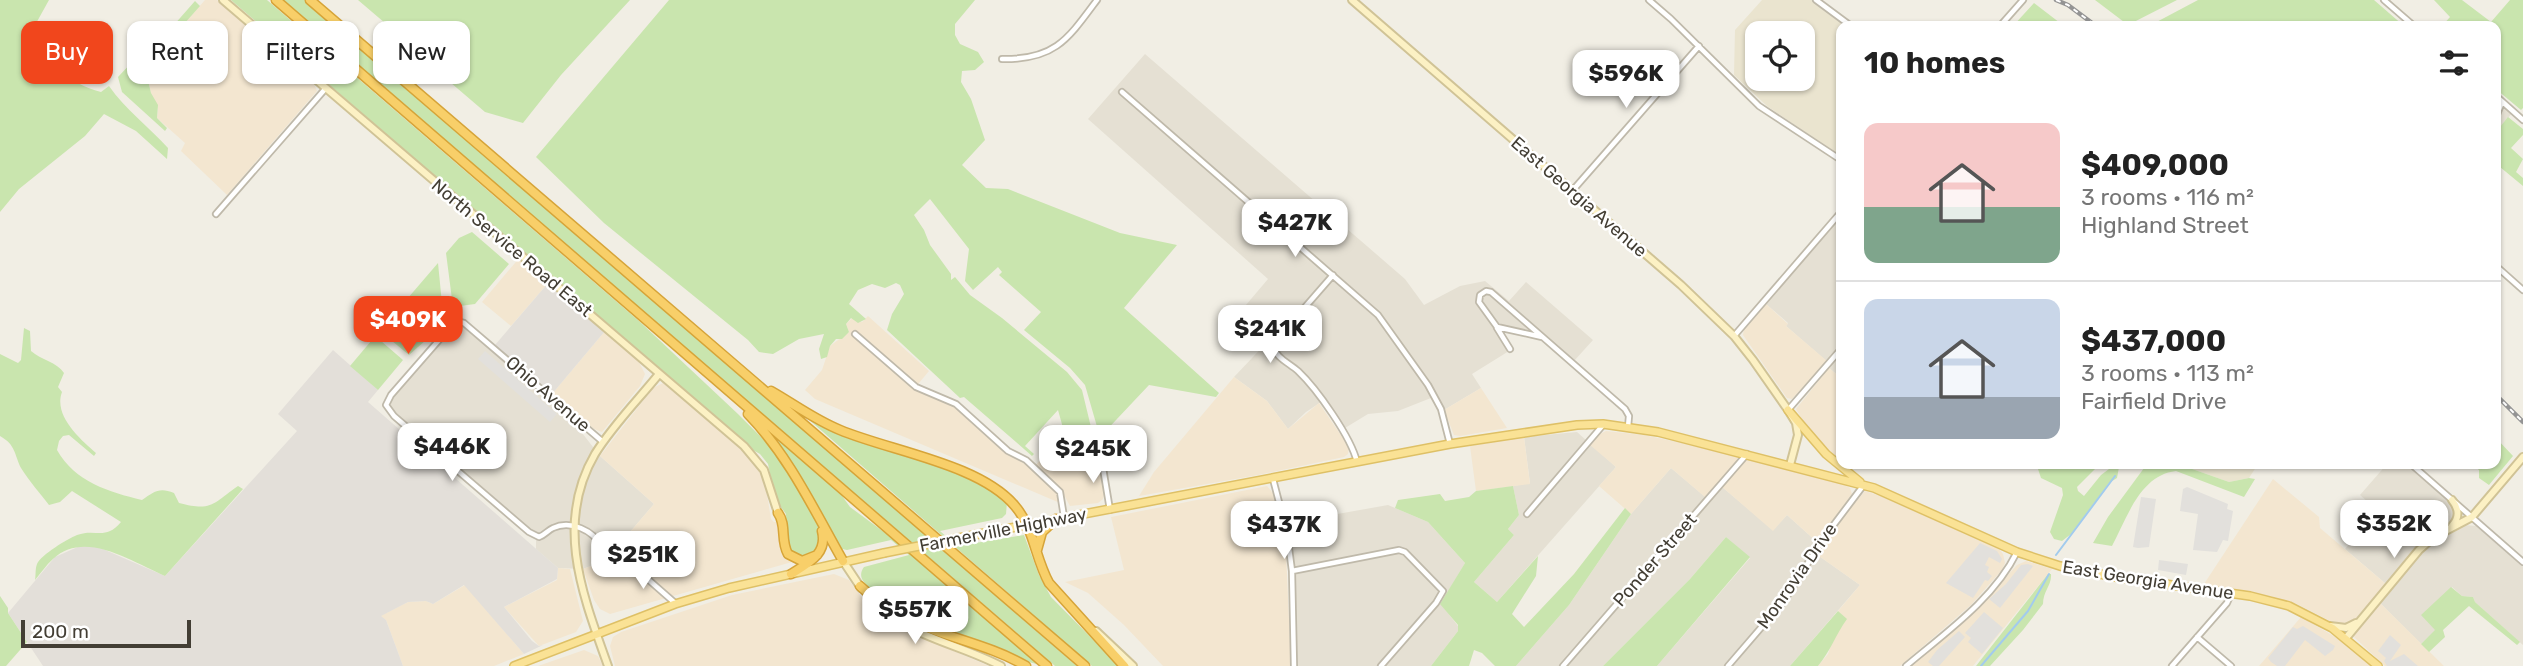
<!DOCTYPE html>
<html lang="en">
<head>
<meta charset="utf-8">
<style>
  :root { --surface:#fff; --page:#f2f2f2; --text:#222; --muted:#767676; --line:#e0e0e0; --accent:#f1461c }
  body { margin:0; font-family:Rubik,sans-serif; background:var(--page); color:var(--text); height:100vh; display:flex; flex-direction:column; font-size:26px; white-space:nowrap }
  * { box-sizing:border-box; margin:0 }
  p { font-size:23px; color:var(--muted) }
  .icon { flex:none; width:38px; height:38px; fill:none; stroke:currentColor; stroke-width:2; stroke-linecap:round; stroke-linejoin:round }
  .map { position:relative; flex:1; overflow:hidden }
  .details { position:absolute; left:1836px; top:21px; width:665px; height:448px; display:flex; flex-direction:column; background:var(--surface); border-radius:14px; box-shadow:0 2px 5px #0004 }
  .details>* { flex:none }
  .guide { position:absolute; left:21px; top:21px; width:665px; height:63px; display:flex; gap:14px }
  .controls { position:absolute; left:1745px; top:21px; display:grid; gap:14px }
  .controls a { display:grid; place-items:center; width:70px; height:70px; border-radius:14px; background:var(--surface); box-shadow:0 2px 5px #0004; font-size:35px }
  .scale { position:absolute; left:21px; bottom:18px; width:170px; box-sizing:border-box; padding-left:7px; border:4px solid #433e34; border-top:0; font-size:19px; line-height:24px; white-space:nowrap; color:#433e34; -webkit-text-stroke:5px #fff; paint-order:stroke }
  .price { position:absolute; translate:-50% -60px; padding:0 16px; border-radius:14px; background:#fff; color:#222; font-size:23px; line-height:46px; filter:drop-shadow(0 2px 4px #0008) }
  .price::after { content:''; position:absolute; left:50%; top:42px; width:21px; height:16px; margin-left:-10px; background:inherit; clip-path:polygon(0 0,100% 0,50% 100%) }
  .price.active { background:var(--accent); color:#fff }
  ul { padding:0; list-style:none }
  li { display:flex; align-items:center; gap:21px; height:175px; padding:0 28px }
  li+li { border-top:2px solid var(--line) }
  li span { display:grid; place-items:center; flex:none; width:196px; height:140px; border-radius:14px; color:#555 }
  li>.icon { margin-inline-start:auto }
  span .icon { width:84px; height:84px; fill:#fffc; stroke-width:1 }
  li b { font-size:30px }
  h2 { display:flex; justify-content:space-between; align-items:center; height:84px; padding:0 28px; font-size:30px }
  .chip { padding:0 24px; border-radius:14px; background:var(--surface); box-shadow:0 2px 5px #0004; font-size:24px; line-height:63px }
  .chip.active { background:var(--accent); color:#fff }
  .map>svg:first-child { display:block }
  .residential { fill:#e5e0d3 }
  .commercial { fill:#f3e6d0 }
  .industrial { fill:#e3dfd9 }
  .education { fill:#eae4cf; fill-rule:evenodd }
  .green { fill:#c9e5ae }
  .parking { fill:#e2e0dc }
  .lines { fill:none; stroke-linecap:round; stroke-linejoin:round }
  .stream { stroke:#a2cbed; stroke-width:2 }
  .street-casing { stroke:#bfb9aa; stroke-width:8 }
  .secondary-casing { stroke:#d0c396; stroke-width:10 }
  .primary-casing { stroke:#dec066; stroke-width:10 }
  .highway-casing { stroke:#d6a439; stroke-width:11 }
  .street { stroke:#fff; stroke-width:4.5 }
  .secondary { stroke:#fcf1c4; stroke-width:6 }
  .primary { stroke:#fae295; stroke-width:7 }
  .highway { stroke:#f8cf69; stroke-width:8 }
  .rail-casing { stroke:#949494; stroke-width:4.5 }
  .rail { stroke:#fff; stroke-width:2; stroke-dasharray:5; stroke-linecap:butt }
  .primary-bridge-casing { stroke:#dec066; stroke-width:10; stroke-linecap:butt }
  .primary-bridge { stroke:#fae295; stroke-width:7 }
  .labels { text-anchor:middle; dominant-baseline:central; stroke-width:5; stroke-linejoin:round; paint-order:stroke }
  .street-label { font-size:18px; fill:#433e34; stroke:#fff }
</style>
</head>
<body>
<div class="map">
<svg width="2523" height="666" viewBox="0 0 2523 666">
  <rect width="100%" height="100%" fill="#f1eee4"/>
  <path class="residential" d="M1145,54l260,225 19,26 36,-19 25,-5 24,20 17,-19 67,58 -19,21 -30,-26 -50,-9 15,25 -37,23 9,14 -37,22 -8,-14 -38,15 -30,3 -23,14 -21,-28 -18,12 -18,17 -21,-28 -33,-24 37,-39 -31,-26 28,-33 -180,-160z
    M2496,99l16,14 -16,19z
    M1841,214v164l-12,-10 2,-3 -45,-39 2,-3 -22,-19z
    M460,324l112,96 28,36 54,48 -48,56 -23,9 -25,-1 -22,-19v-15l-11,-7 -133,-116 -3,-5 5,-12 53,-60z
    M1577,432l39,35 -119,135 -23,-20 40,-47 -6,-6 11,-14 -6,-29 17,-3 -6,-46z
    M2387,464h20l45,40 4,12 -7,9 -24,14 -39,45 -41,-35 33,-38 -18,-16z
    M1671,468l38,32 12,-14 52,44 14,-15 30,27 -5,9 48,34 -70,81h-133l93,-108 -24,-21 -36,42 -87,87h-87l53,-61 62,-91z
    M1388,505l40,17 37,41 -24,41 17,22v5l-27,35h-134l-5,-106 -5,-37z
    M2465,525l11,1 47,41v78l-48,-43 -2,-5 -11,-1 -10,-9 -17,44 -14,13 -41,-41 50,-59z"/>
  <path class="commercial" d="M205,0h12l97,84 3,7 -90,104 -46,-44 4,-8 -28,-25 1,-9 -7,-16 -6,-25z
    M520,257l29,25 -38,44 -29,-24z
    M1766,304l22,20 -2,2 41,35 -35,38 -5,-1 -44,-63 1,-6z
    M868,316l61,55 -15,18 28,10 19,13 45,41 19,11 29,25 5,6 1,8 -245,-104 -10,-9 17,-20 8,-24 19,-14 -3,-8 6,-6 10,4z
    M605,331l32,27 8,16 -5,12 -38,46 -8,-3 -42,-35z
    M1829,368l12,10 -2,83 -31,-32 -12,-20z
    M1234,377l33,24 21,28 31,-26 30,44 -1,7 -4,3 -86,18 -119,21 15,-24z
    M663,383l88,74 14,25 6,37 3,3h7l4,33 7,7 -182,52 -10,-5 -6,-9 -11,-31 23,-9 48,-56 -54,-48 53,-68z
    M1481,388l26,40 -47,8 -6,-1 -10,-25z
    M1606,431l38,4 47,10 154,40 5,3 2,6 -35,48 -30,-27 -14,16 -52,-45 14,-16 -3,-3 -27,30 -34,-29 -40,46 -32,-28 17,-19 -26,-22 10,-11z
    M1524,437l6,47 -54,7 -6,-45z
    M1080,451l2,3 15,-2 8,33 -1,10 -1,4 -5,4 -28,3 -11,-20 -23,-21 4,-5z
    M2273,479l46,38 1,11 66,56 -34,39 -6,2 -10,-1 -39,-20 -26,-8 -67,-12z
    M1267,486l6,7 9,34 4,25 5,114h-128l-39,-41 -36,-32 -23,-11 59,-12 -13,-53z
    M1865,491l15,5 119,53 4,5 2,9 -3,7 -31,35 -71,61h-82l10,-12 6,-18 12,-17 -8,-8 22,-26 -44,-31 15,-23z
    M2026,561l26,8 -79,97h-62l68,-60 38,-41z
    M558,568l12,1 13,52 -7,11 -37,14 -35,-39 53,-27z
    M834,574l15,6 16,22 30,24 94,40h-374l-5,-20 3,-9 8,-5 111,-37z
    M465,585l59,69 -30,12h-91l-17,-46 -6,-4 28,-14 18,-1 7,3z
    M2380,603l64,63h-59l-31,-29v-3z
    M2301,617l36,21 34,28h-112z
    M584,650l14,6 5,10h-65z"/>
  <path class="industrial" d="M549,282l56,49 -53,63 -57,-49z
    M333,350l45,40 -10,12 190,166 -1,11 -53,28 28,34 7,5 4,-1 -19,9 -60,-69 -31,19 -7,-3 -18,1 -27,14 5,4 17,46h-360l-35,-53 47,-56 25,-11h16l69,30 132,-145 -19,-17z"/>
  <path class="education" d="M1762,0h49l36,26h-6v131l-74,-51 -33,-31 1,-45zM1757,33h45v46h-45z
    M2178,464h80l-9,14 -20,4z"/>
  <path class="green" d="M0,0h49l-20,36c21,26 39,48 72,56l8,-6c16,23 40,41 59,62l-1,11 -31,-28 -32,-17 -19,22 -66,53 -19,23z
    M231,0h36l372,321 99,93 33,33 47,75 3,12 -4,17 -13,8 -16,-8 -3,-15 1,-22 -11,-15 -7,-35 -8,-10 -9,-5z
    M283,0h22l772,666h-22z
    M358,0h272l-69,75 -38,48 -38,-11 -55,-47 -2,-20 -29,-10z
    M669,0h306l-20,24v11l5,9 18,8 6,10 -9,8 -13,1 -1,11 10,17 14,41 -23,25 24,23 22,1 112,44 57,12 -53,63 95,85 -3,4 -67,-12 -49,52 -15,-52 -15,-17 -46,-38 17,-18 -42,-37 3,-3 -4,-5 -25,23 -8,-9 4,-32 -39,-50 -16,16 10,15 6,15 21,29v6l4,-3 15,18 32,23 65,54 15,18 15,62 -15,2 -2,-3 -10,2 -12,-43 -33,36 9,8 -2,2 -68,-59 -4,1 -73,-68 5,-16 12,-20 -4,-9 -4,-2 -11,5 -13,-4 -14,6 -9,14 17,15 -8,4 -7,-5 -5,6 3,8 -7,7h-6l-6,7 -3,11 -6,2 -2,-10 5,-15 -25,5 -26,15 -14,-2 -11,-12 -144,-117 -68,-66z
    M2095,0h82l-49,25z
    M2198,0h176l30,26h-255z
    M2434,0h28l29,22 19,-22h13v108l-2,2 -25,-21v-63h-54l8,-9z
    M195,1l5,5 -55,62 6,25 7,12 -1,13 10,10 -2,3 -43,-39 -4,-15 49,-52 6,1z
    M2034,3l30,23h-51z
    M2508,117l15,12v6l-12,13 12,11 -7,13 7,6v8l-23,-19 -4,2v-37z
    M472,232l37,32 -34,40 -22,3 -7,-54 13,-15z
    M438,263l6,61 -35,31 -23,-19 -3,-9z
    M24,328l6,3 1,20c10,9 26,11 33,22l-6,14 4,5c-9,24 19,48 34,61l-2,3 -25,-21 -6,1 -4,5 -2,9c18,32 52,42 85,50 12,-8 17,-13 32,-7l5,10c34,9 34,0 59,-17l5,3 -78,87c-33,-14 -80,-47 -112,-17 -7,6 -12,14 -18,21 1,-5 0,-11 2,-16 4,-9 30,-25 40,-29 19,-7 28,6 44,-13l-49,-31 -12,11 -11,3c-9,-12 -20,-24 -28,-37 -7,-14 -5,-23 -21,-32v-82l18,9 3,-3z
    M377,334l4,7 22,19 -25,30 -28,-24z
    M807,418c65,32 142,41 200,84l-1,12 -4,4 -62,13 17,15 67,-11 15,40 12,22 68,69h-27z
    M2496,438l17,18 -24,29 -10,-7v-8l-7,-6h24z
    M779,441l61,52 10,14 42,31 146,126c-12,-1 -26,-12 -39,-16 -44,-17 -93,-24 -128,-58 -7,-8 -14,-13 -7,-23l45,-12 -18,-15 -44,10 -9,-2 -61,-105z
    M2040,464h60l-23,23 1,4 6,5 17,-21 12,-9 6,1 -2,11 -8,5 -38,51 -9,7 -8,-2 -4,-7 13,-37 -1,-7 -21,-10 -3,-9z
    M2147,464h31l51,18 20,-4 6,1 -11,18 -68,-26c-36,4 -49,47 -64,75l-19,-3 15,-26z
    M1513,486l6,29 -11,14 6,6 -40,47 23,20 41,-46 -2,20 -24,38 12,13 50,-53 51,-66 6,6 -62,91 -53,61h-21l-13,-13 -8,-3 -5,16h-38l27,-35v-6l-18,-21 25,-41 -37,-41 -33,-14 3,-8 42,-6 5,7 24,-4 7,-6z
    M1726,537l24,20 -93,109h-54l87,-87z
    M2048,574h3c1,11 -8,17 -8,30l-20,26 -33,36h-14z
    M2451,587l11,9 11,1 2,5 45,40 -3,3 -48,-39 -26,24 2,7 -16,15 -8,-8 14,-14 -14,-15z
    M0,596l8,12v5l19,29 -21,24h-6z
    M1838,611l9,8c-11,15 -17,33 -29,47h-28z"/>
  <path class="parking" d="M485,351l72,63 -7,8 -72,-63z
    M2187,487l41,17 -1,5 6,2 -5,30 -5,-1 -6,12 -24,-2 5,-36 -18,-3 3,-22z
    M2141,497l15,2 -7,48 -11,1 -5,-1z
    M1980,543l17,8 5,8 -2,4 -11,-6 -4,8 4,2 -2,5 5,4 -4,5 -3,-1 -12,18 -27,-15z
    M2159,560l29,4 -2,11 -28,-5z
    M2028,564l5,2 -3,4 -30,38 -11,-9 17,-15 15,-19z
    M1984,612l19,16 -21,26 -14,-12 3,-4 -6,-5z
    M2303,626l32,20 -2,4 -8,6 -20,-16 -20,26h-8l-6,-4 -3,-4 25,-31 4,2z
    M1959,631l6,6 -26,29h-6l-5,-4 9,-12z
    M2390,635l11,10 -11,16 14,-7 14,12h-31l-3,-5 2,-3 -8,-7z"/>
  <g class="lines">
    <path class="stream" d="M2056,555l59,-79
      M1981,666l47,-55 21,-37"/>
    <g class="street-casing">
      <path id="street" d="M1649,0l22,19 88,87 82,54
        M1816,0l35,26
        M2384,0l30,26
        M2000,26l23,-26
        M1002,59c53,1 66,-20 95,-59
        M1122,92l256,223 50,70 13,24 9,35
        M2496,96l27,24
        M2496,117l6,-15
        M1573,190l126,-144
        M216,214l110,-126
        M2496,266l27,24
        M1333,275l-61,70c4,13 17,18 26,26 19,18 53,66 59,91
        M1497,328l13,21
        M855,334l61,53 40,17 52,47 18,9 34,32 4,25
        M1734,336l107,-124
        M1542,337l-45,-10 -18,-25 1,-7 6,-4 5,1 134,117 4,7 -1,11
        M1788,410l53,-61
        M1101,456l9,54
        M2411,464l112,98
        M1273,479l14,54 5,38
        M1527,514l76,-89
        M601,547c-7,-17 -31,-27 -48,-19 -5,2 -8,7 -14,9l-10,-5 -135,-116 -8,-11 5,-10 55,-63 14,-10 4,1 139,119
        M626,560l49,43
        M2197,637l34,29
        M1294,666l-2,-95 107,-21 6,2 38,39 -7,12 -55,63
        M1563,666l184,-212
        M1728,666l56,-65 39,-62 40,-53
        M1906,666c39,-33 88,-67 111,-114
        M2172,666l55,-63 4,-9"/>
    </g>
    <g class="secondary-casing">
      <path id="secondary" d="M223,0l521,446 20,24 14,43
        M1352,0l329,285 53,51 19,24 35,50 8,13 2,12 -8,30
        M2452,500c7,9 8,17 0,26
        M843,561l18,27
        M875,604c36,33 84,40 126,62
        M2330,626l16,2 10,-5
        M1096,631l37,35
        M2346,638l73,-88 15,-13 38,-20 51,-60
        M608,666c-25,-70 -54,-142 -13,-212 18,-29 43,-54 64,-80"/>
    </g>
    <g class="primary-casing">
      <path id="primary" d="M1788,410l38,44 34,28
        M974,535l476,-91 127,-19 26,-1 55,8 216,56 143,64 43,14 55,11 135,19 39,10 43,22 46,38
        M514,666l161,-62 54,-16 155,-35"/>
    </g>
    <g class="highway-casing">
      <path id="highway" d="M276,0l771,666
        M310,0l775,666
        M771,391c23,13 44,29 69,39 50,21 140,34 175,76 19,22 20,52 34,77l75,83
        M748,414c41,42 66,96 95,147
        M778,513c9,12 2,27 10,41l14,7 15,-6
        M1037,550l5,-18 14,-13
        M791,574c17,-11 37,-20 31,-43
        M860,586c10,9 19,18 30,24 42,26 93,31 136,56"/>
    </g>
    <use href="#street" class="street"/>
    <use href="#secondary" class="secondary"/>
    <use href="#primary" class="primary"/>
    <use href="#highway" class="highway"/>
    <g class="rail-casing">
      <path id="rail" d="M2056,0l12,5 28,21
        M2496,395l27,27"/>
    </g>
    <use href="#rail" class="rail"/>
    <g class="primary-bridge-casing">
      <path id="primary-bridge" d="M884,553l90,-18"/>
    </g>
    <use href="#primary-bridge" class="primary-bridge"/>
  </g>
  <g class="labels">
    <g class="street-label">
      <text transform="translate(1579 197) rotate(41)">East Georgia Avenue</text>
      <text transform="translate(512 248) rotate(40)">North Service Road East</text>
      <text transform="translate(548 394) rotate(41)">Ohio Avenue</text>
      <text transform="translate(1003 530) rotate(-11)">Farmerville Highway</text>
      <text transform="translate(1655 560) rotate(-49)">Ponder Street</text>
      <text transform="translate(1797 576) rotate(-55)">Monrovia Drive</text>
      <text transform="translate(2148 580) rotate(9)">East Georgia Avenue</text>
    </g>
  </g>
</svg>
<div class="controls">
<a><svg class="icon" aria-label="locate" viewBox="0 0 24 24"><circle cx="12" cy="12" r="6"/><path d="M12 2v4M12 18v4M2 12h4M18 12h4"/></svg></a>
</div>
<div class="scale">200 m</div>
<b class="price" style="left:1626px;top:110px">$596K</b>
<b class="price" style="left:1295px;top:259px">$427K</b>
<b class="price active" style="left:408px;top:356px">$409K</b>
<b class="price" style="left:1270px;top:365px">$241K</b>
<b class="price" style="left:452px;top:483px">$446K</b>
<b class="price" style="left:1093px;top:485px">$245K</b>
<b class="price" style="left:2394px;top:560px">$352K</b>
<b class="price" style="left:1284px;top:561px">$437K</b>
<b class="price" style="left:643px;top:591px">$251K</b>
<b class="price" style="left:915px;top:646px">$557K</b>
<div class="guide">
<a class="chip active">Buy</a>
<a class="chip">Rent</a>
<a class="chip">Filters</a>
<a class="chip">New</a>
</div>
<section class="details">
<h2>10 homes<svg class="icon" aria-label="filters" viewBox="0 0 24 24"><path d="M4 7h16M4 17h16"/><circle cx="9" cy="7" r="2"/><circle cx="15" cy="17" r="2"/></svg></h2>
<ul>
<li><span style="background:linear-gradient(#f6c9c9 60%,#7fa58c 0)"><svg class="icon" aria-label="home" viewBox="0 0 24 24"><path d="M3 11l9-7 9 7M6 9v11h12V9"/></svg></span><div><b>$409,000</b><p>3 rooms · 116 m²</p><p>Highland Street</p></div></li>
<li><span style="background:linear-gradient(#c9d6e8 70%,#9aa5b1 0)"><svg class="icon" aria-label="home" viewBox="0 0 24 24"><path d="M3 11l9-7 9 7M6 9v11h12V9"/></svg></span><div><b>$437,000</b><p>3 rooms · 113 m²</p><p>Fairfield Drive</p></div></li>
</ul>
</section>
</div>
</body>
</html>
